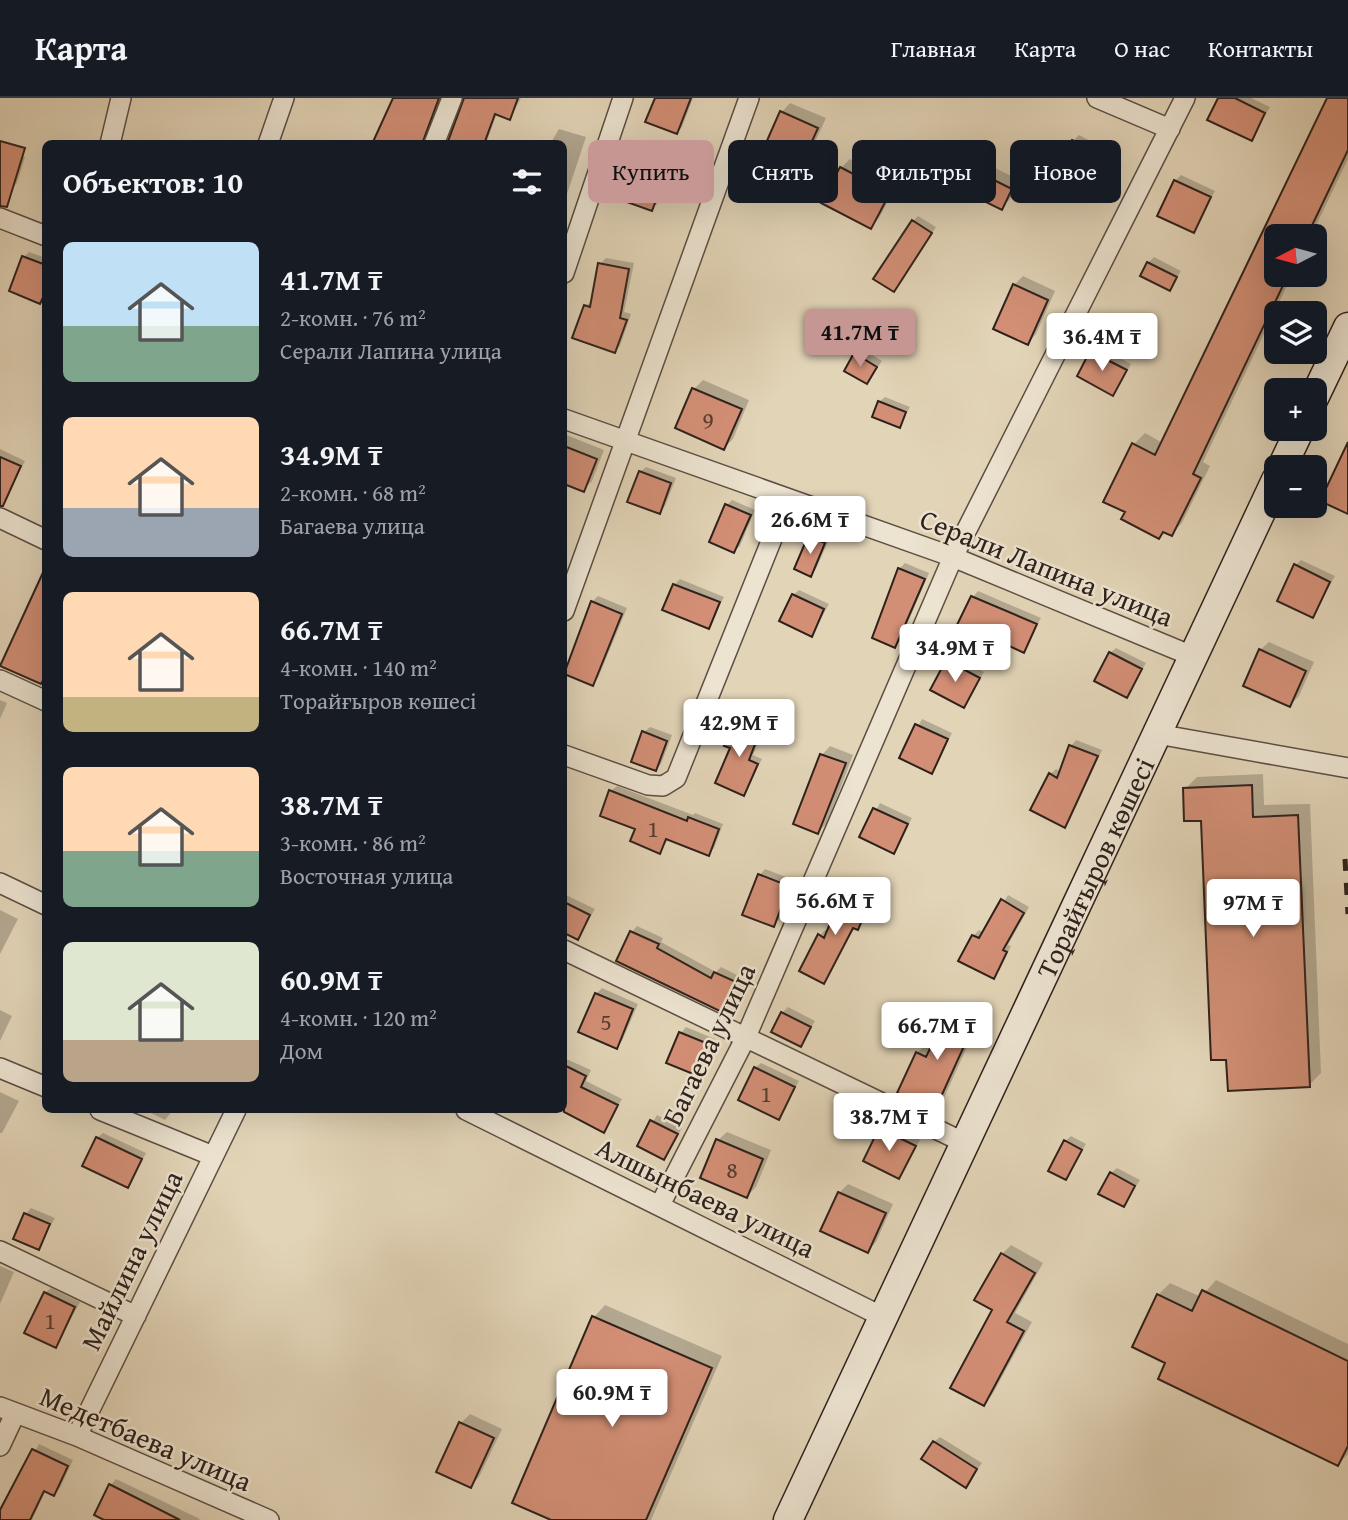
<!DOCTYPE html>
<html lang="ru">
<head>
<meta charset="utf-8">
<style>
  :root { --surface:#171b24; --page:#242831; --text:#f1f3f6; --muted:#9ea1a6; --line:#363941; --accent:#c59692 }
  body { margin:0; font-family:"Gentium Book Plus",serif; background:var(--page); color:var(--text); height:100vh; display:flex; flex-direction:column; font-size:26px; white-space:nowrap }
  * { box-sizing:border-box; margin:0 }
  p { font-size:23px; color:var(--muted) }
  .icon { flex:none; width:38px; height:38px; fill:none; stroke:currentColor; stroke-width:2; stroke-linecap:round; stroke-linejoin:round }
  .map { position:relative; flex:1; overflow:hidden }
  .panel { position:absolute; left:42px; top:42px; width:525px; height:973px; display:flex; flex-direction:column; background:var(--surface); border-radius:10px; box-shadow:0 7px 28px #0002 }
  .panel>* { flex:none }
  .top-card { position:absolute; left:588px; top:42px; width:654px; height:63px; display:flex; gap:14px }
  .needle { width:46px; rotate:264deg }
  .tools { position:absolute; left:1264px; top:126px; display:grid; gap:14px }
  .tools a { display:grid; place-items:center; width:63px; height:63px; border-radius:10px; background:var(--surface); box-shadow:0 7px 28px #0002; font-size:35px }
  .price { position:absolute; translate:-50% -60px; padding:0 16px; border-radius:7px; background:#fff; color:#222; font-size:23px; line-height:46px; filter:drop-shadow(0 2px 4px #0008) }
  .price::after { content:''; position:absolute; left:50%; top:42px; width:21px; height:16px; margin-left:-10px; background:inherit; clip-path:polygon(0 0,100% 0,50% 100%) }
  .price.selected { background:var(--accent); color:#111 }
  ul { padding:0; list-style:none }
  li { display:flex; align-items:center; gap:21px; height:175px; padding:0 21px }
  li span { display:grid; place-items:center; flex:none; width:196px; height:140px; border-radius:10px; color:#555 }
  li>.icon { margin-inline-start:auto }
  span .icon { width:84px; height:84px; fill:#fffc; stroke-width:1 }
  li b { font-size:30px }
  h2 { display:flex; justify-content:space-between; align-items:center; height:84px; padding:0 21px; font-size:30px }
  .pill { padding:0 24px; border-radius:10px; background:var(--surface); box-shadow:0 7px 28px #0002; font-size:24px; line-height:63px }
  .pill.selected { background:var(--accent); color:#111 }
  header { display:flex; align-items:center; gap:42px; box-sizing:border-box; height:98px; padding:0 35px; background:var(--surface); border-bottom:2px solid var(--line) }
  header strong { font-size:33px }
  nav { display:flex; gap:38px; margin-inline-start:auto; font-size:24px }
  .map>svg:first-child { display:block }
  .shadow { fill:#0003 }
  .building { fill:#d38f76; stroke:#2e211c; stroke-width:2 }
  .lines { fill:none; stroke-linecap:round; stroke-linejoin:round }
  .street-casing { stroke:#5b4e43; stroke-width:22 }
  .secondary-casing { stroke:#2e211c; stroke-width:31 }
  .street { stroke:#ece3d0; stroke-width:19 }
  .secondary { stroke:#ece3d0; stroke-width:28 }
  .rail { stroke:#2e211c; stroke-width:5; stroke-dasharray:12 12; stroke-linecap:butt }
  .labels { text-anchor:middle; dominant-baseline:central; stroke-width:5; stroke-linejoin:round; paint-order:stroke }
  .number-label { font-size:24px; fill:#573c32 }
  .street-label { font-size:28px; fill:#2e211c; stroke:#ece3d0 }
</style>
</head>
<body>
<header>
<strong>Карта</strong>
<nav><a>Главная</a><a>Карта</a><a>О нас</a><a>Контакты</a></nav>
</header>
<div class="map">
<svg width="1348" height="1422" viewBox="0 0 1348 1422">
  <rect width="100%" height="100%" fill="#e2d4b7"/>
  <filter id="stains"><feTurbulence type="fractalNoise" baseFrequency=".00286" numOctaves="4"/><feColorMatrix values="0 0 0 0 .2 0 0 0 0 .09 0 0 0 0 .02 0 0 0 .5 -.17"/></filter>
  <radialGradient id="worn" r=".72"><stop offset=".6" stop-color="#630" stop-opacity="0"/><stop offset="1" stop-color="#630" stop-opacity=".3"/></radialGradient>
  <path class="shadow" d="M394,0h48l-18,46h-45z
    M469,0h52l-11,20 -13,-5 -11,31h-37z
    M656,0h37l-11,29 -5,5z
    M1220,0h31l19,9 -18,32z
    M1329,0h19v61l-37,77h-35v39h16l-89,187 7,4 -28,57 -11,11 -6,-3 -6,5 -25,-92 11,-11 18,10z
    M790,5l36,15 -18,39 -9,9 -17,-54z
    M559,31l27,8 -22,66v-59h-14z
    M1079,37l17,9 -2,4 25,11 -20,33 -26,-51z
    M950,47l69,35 -9,19 -9,9 -60,-54z
    M0,50l25,9 -8,26 -6,6 -11,-3z
    M850,61l47,25 -18,34 -8,8 -30,-58z
    M641,62l28,10 -12,34 -6,5 -16,-43z
    M1181,77l34,16 -22,40 -18,-50z
    M918,118l18,11 -37,57 14,-63z
    M29,154l17,6v38l-6,6 -16,-45z
    M1154,159l27,14 -11,18 -22,-26z
    M606,160l28,5 -10,49 7,2 -11,32 -5,5 -30,-45 8,-5 7,-37z
    M1023,178l32,15 -19,43 -8,9 -14,-58z
    M1097,248l34,18 -18,30 -34,-19z
    M861,250l21,13 -15,21 -21,-12z
    M703,282l46,20 -16,39 -9,9 -30,-59z
    M885,299l25,10 -11,19 -20,-24z
    M564,336l40,16 -12,31 -9,9 -19,-8z
    M0,351l25,12 -19,36 -6,-3z
    M646,369l30,11 -11,28 -5,6 -20,-40z
    M732,402l23,10 -15,36 -6,5 -7,-46z
    M815,433l15,6 -14,32 -5,6 -2,-38z
    M1301,462l34,16 -22,40 -17,-51z
    M905,465l24,10 -29,68 -5,5 4,-77z
    M680,481l44,18 -16,30 -34,-42z
    M799,492l30,14 -17,31 -19,-40z
    M978,493l63,27 -18,32 -37,-17 -6,6 -7,-42z
    M598,498l29,12 -29,70 -6,6 -28,-12 28,-70z
    M1269,544l45,20 -15,34 -9,9 -30,-55z
    M1116,550l30,15 -19,33 -17,-43z
    M953,558l31,16 -20,34 -17,-45z
    M0,602l7,3 -7,16z
    M741,618l24,10 -12,29 9,4 -18,35 -12,-47 -6,-2z
    M922,621l30,14 -20,39 -31,-14z
    M650,629l22,8 -11,29 -5,5 -12,-37z
    M1076,642l26,10 -32,70 -5,6 -15,-52 6,-5 5,3 10,-26z
    M830,648l23,9 -26,68 -9,9 -23,-9 27,-68z
    M1263,676l1,31 46,-1 11,269 -12,12 -106,-266 -18,-30 12,-12z
    M617,688l76,29 2,-2 28,11 -9,24 -6,6 -39,-16 -9,13 -23,-23 -26,-37z
    M880,705l32,15 -19,34 -31,-15z
    M765,771l29,11 -15,40 -6,5 -13,-50z
    M851,787l24,10 -12,28 -8,4 -31,55 -5,-46 6,-6 3,2 18,-41z
    M564,796l31,15 -17,29 -14,-7z
    M1008,797l21,12 -21,38 3,1 -12,25 -6,6 -20,-41 6,-6 5,3z
    M0,812l18,9 -18,35z
    M637,828l26,12 -2,4 55,30 5,-5 28,14 -14,28 -5,5 -98,-82z
    M602,890l36,16 -16,37 -6,5 -20,-52z
    M958,904l24,12 -39,86 -8,8 -18,-55 8,-8 7,4 18,-39z
    M788,909l27,14 -14,24 -19,-32z
    M0,912l12,6 -12,25z
    M686,929l29,12 -12,30 -5,5 -30,-12 13,-29z
    M564,960l27,12 -5,11 36,18 -19,32 -45,-21h6z
    M761,965l38,18 -21,37 -23,-50z
    M0,994l19,9 -17,32h-2z
    M145,1012h28l-8,10z
    M657,1017l25,13 -18,30 -24,-13z
    M886,1025l34,17 -21,37 -18,-48z
    M727,1034l44,18 -15,37 -9,9 -29,-56z
    M103,1035l43,20 -18,33 -31,-48z
    M1071,1038l15,8 -20,34 -1,-37z
    M1117,1070l23,12 -16,25 -13,-32z
    M848,1086l45,20 -17,38 -8,9 -29,-58z
    M31,1110l24,10 -17,30 -12,-34z
    M1011,1147l32,18 -28,50 17,9 -40,73 -8,9 18,-150z
    M0,1168l14,6 -14,32z
    M1216,1182l132,64v110l-10,10 -170,-102 -10,-67 12,-12 31,14z
    M51,1190l29,14 -24,44 -11,-53z
    M605,1207l117,51 -71,164h-95l38,-203z
    M470,1316l32,15 -23,48 -8,9 -33,-15 23,-48z
    M940,1339l42,26 -16,22 -32,-43z
    M39,1346l34,16 -13,28 -6,6 -8,-4 -14,30h-32z
    M116,1381l84,40 -1,1h-92l4,-35z"/>
  <path class="building" d="M393,0h46l-17,46h-50z
    M464,0h54l-8,22 -15,-6 -11,30h-37z
    M655,0h36l-14,36 -32,-12z
    M1218,0h17l30,15 -13,28 -45,-21z
    M1327,0h21v52l-41,86h-31v39h12l-95,199 8,4 -29,58 -9,-4 -4,7 -38,-20 4,-7 -22,-10 29,-59 23,12z
    M780,13l38,17 -18,40 -38,-16z
    M1072,42l44,23 -17,32 -44,-24z
    M0,43l25,7 -18,59 -7,-1z
    M940,55l72,36 -10,21 -73,-36z
    M634,67l31,11 -13,35 -31,-11z
    M840,69l50,26 -19,36 -50,-26z
    M1174,82l37,17 -17,36 -37,-17z
    M912,122l20,13 -38,59 -21,-13z
    M22,158l24,9v26l-6,13 -31,-13z
    M1147,164l30,15 -7,14 -30,-15z
    M598,165l31,6 -9,49 7,2 -12,33 -43,-15 12,-33 6,2z
    M1013,186l35,16 -20,45 -35,-16z
    M1090,253l37,19 -14,26 -36,-20z
    M854,255l23,14 -10,17 -23,-13z
    M692,290l50,21 -18,41 -49,-22z
    M878,303l28,11 -6,16 -28,-11z
    M1348,344v72l-28,-13z
    M564,348l33,13 -13,33 -20,-8z
    M0,359l21,9 -18,40h-3z
    M639,373l32,12 -11,31 -33,-12z
    M725,406l26,11 -17,38 -25,-11z
    M808,438l17,7 -14,34 -17,-8z
    M1294,466l36,18 -17,36 -36,-17z
    M46,468v109l-5,9 -41,-18z
    M898,470l27,11 -30,69 -23,-10z
    M673,486l47,18 -11,27 -47,-19z
    M792,496l32,15 -12,28 -33,-16z
    M971,498l66,28 -13,29 -40,-19 -4,7 -25,-12z
    M591,503l31,13 -29,72 -29,-12z
    M1259,551l47,22 -16,36 -47,-21z
    M1109,554l33,17 -15,29 -33,-17z
    M946,562l34,18 -16,30 -34,-18z
    M734,623l26,10 -11,29 9,4 -14,32 -29,-13 15,-35 -6,-2z
    M915,626l33,15 -16,35 -33,-16z
    M642,633l25,10 -11,30 -25,-9z
    M1069,647l29,11 -33,72 -35,-18 19,-37 8,5z
    M820,656l26,9 -28,71 -25,-10z
    M1252,687l1,32 45,-2 12,272 -82,4 -2,-31h-15l-10,-239h-17l-1,-33z
    M609,692l78,31 1,-4 31,12 -10,27 -43,-17 -6,15 -30,-13 5,-12 -35,-13z
    M873,710l35,16 -14,30 -35,-17z
    M758,776l31,12 -15,41 -32,-12z
    M844,792l26,11 -12,29 -5,-2 -29,56 -25,-13 19,-37 6,4z
    M1001,801l23,14 -21,37 4,2 -13,27 -36,-18 14,-26 7,3z
    M564,804l26,13 -12,25 -14,-7z
    M630,833l29,13 -2,4 54,30 3,-6 31,14 -15,30 -114,-55z
    M595,895l38,16 -16,40 -39,-17z
    M949,911l26,13 -40,88 -38,-17 19,-41 10,5z
    M781,914l30,15 -10,20 -30,-15z
    M679,934l32,13 -13,31 -32,-13z
    M564,967l22,11 -5,11 37,18 -14,28 -40,-21z
    M754,969l41,20 -16,33 -41,-20z
    M650,1022l28,14 -14,26 -27,-14z
    M879,1030l37,18 -17,33 -36,-18z
    M96,1039l46,22 -14,29 -46,-22z
    M716,1041l47,20 -16,39 -47,-20z
    M1064,1042l18,10 -16,30 -18,-9z
    M1110,1074l25,14 -11,21 -26,-13z
    M838,1094l48,21 -18,40 -48,-22z
    M24,1115l26,11 -11,26 -26,-11z
    M1001,1155l34,20 -28,49 17,9 -40,75 -34,-18 42,-78 -18,-10z
    M1202,1192l146,71v85l-10,20 -180,-87 7,-16 -33,-16 25,-53 35,17z
    M44,1194l31,15 -19,41 -32,-15z
    M592,1218l120,52 -66,152h-95l-39,-17z
    M459,1324l35,16 -23,50 -35,-16z
    M933,1343l44,28 -11,19 -45,-29z
    M32,1351l36,17 -14,30 -10,-5 -14,29h-30v-10z
    M109,1386l71,36h-76l-10,-5z"/>
  <g class="lines">
    <g class="street-casing">
      <path id="street" d="M1097,0l73,31
        M110,46l11,-46
        M268,46l16,-46
        M434,46l18,-46
        M0,120l46,18
        M564,175l59,-175
        M564,321l389,138 239,99
        M0,420l46,22
        M564,513l185,-513
        M0,582l46,21
        M1157,636l191,34
        M564,657l84,30 15,1 13,-8 112,-279
        M0,785l46,22
        M564,852l401,193
        M0,970l46,19
        M100,1012l113,46
        M466,1012l417,207
        M660,1107l85,-166 208,-482 232,-459
        M0,1153l136,65
        M0,1309l77,29 192,84
        M77,1338l159,-326
        M0,1348l15,-32"/>
    </g>
    <g class="secondary-casing">
      <g id="secondary">
        <path d="M1314,300l34,-71"/>
        <path d="M1282,369l18,-38"/>
        <path id="s1" d="M788,1422l488,-1040"/>
      </g>
    </g>
    <use href="#street" class="street"/>
    <use href="#secondary" class="secondary"/>
    <path class="rail" d="M1345,761l3,55"/>
  </g>
  <g class="labels">
    <g class="number-label">
      <text x="708" y="321">9</text>
      <text x="653" y="730">1</text>
      <text x="606" y="923">5</text>
      <text x="766" y="995">1</text>
      <text x="732" y="1071">8</text>
      <text x="50" y="1222">1</text>
    </g>
    <g class="street-label">
      <text transform="translate(1047 469) rotate(22)">Серали Лапина улица</text>
      <text stroke="none"><textPath href="#s1" startOffset="721">Торайғыров көшесі</textPath></text>
      <text transform="translate(708 946) rotate(-64)">Багаева улица</text>
      <text transform="translate(706 1099) rotate(26)">Алшынбаева улица</text>
      <text transform="translate(131 1162) rotate(-64)">Майлина улица</text>
      <text transform="translate(146 1340) rotate(23)">Медетбаева улица</text>
    </g>
  </g>
  <rect width="100%" height="100%" filter="url(#stains)"/>
  <rect width="100%" height="100%" fill="url(#worn)"/>
</svg>
<div class="tools">
<a><svg class="needle" viewBox="-14 -14 28 28"><path d="M0-13l5 13h-10z" fill="#e53935"/><path d="M0 13l5-13h-10z" fill="#9ea1a6"/></svg></a>
<a><svg class="icon" aria-label="layers" viewBox="0 0 24 24"><path d="M12 4l9 5-9 5-9-5zM3 14l9 5 9-5"/></svg></a>
<a>+</a>
<a>−</a>
</div>
<b class="price selected" style="left:860px;top:271px">41.7M ₸</b>
<b class="price" style="left:1102px;top:275px">36.4M ₸</b>
<b class="price" style="left:810px;top:458px">26.6M ₸</b>
<b class="price" style="left:955px;top:586px">34.9M ₸</b>
<b class="price" style="left:739px;top:661px">42.9M ₸</b>
<b class="price" style="left:835px;top:839px">56.6M ₸</b>
<b class="price" style="left:1253px;top:841px">97M ₸</b>
<b class="price" style="left:937px;top:964px">66.7M ₸</b>
<b class="price" style="left:889px;top:1055px">38.7M ₸</b>
<b class="price" style="left:612px;top:1331px">60.9M ₸</b>
<div class="top-card">
<a class="pill selected">Купить</a>
<a class="pill">Снять</a>
<a class="pill">Фильтры</a>
<a class="pill">Новое</a>
</div>
<section class="panel">
<h2>Объектов: 10<svg class="icon" aria-label="filters" viewBox="0 0 24 24"><path d="M4 7h16M4 17h16"/><circle cx="9" cy="7" r="2"/><circle cx="15" cy="17" r="2"/></svg></h2>
<ul>
<li><span style="background:linear-gradient(#bfe0f5 60%,#7fa58c 0)"><svg class="icon" aria-label="home" viewBox="0 0 24 24"><path d="M3 11l9-7 9 7M6 9v11h12V9"/></svg></span><div><b>41.7M ₸</b><p>2-комн. · 76 m²</p><p>Серали Лапина улица</p></div></li>
<li><span style="background:linear-gradient(#ffd9b3 65%,#9aa5b1 0)"><svg class="icon" aria-label="home" viewBox="0 0 24 24"><path d="M3 11l9-7 9 7M6 9v11h12V9"/></svg></span><div><b>34.9M ₸</b><p>2-комн. · 68 m²</p><p>Багаева улица</p></div></li>
<li><span style="background:linear-gradient(#ffd9b3 75%,#c2b280 0)"><svg class="icon" aria-label="home" viewBox="0 0 24 24"><path d="M3 11l9-7 9 7M6 9v11h12V9"/></svg></span><div><b>66.7M ₸</b><p>4-комн. · 140 m²</p><p>Торайғыров көшесі</p></div></li>
<li><span style="background:linear-gradient(#ffd9b3 60%,#7fa58c 0)"><svg class="icon" aria-label="home" viewBox="0 0 24 24"><path d="M3 11l9-7 9 7M6 9v11h12V9"/></svg></span><div><b>38.7M ₸</b><p>3-комн. · 86 m²</p><p>Восточная улица</p></div></li>
<li><span style="background:linear-gradient(#dfe7d0 70%,#b9a48a 0)"><svg class="icon" aria-label="home" viewBox="0 0 24 24"><path d="M3 11l9-7 9 7M6 9v11h12V9"/></svg></span><div><b>60.9M ₸</b><p>4-комн. · 120 m²</p><p>Дом</p></div></li>
</ul>
</section>
</div>
</body>
</html>
